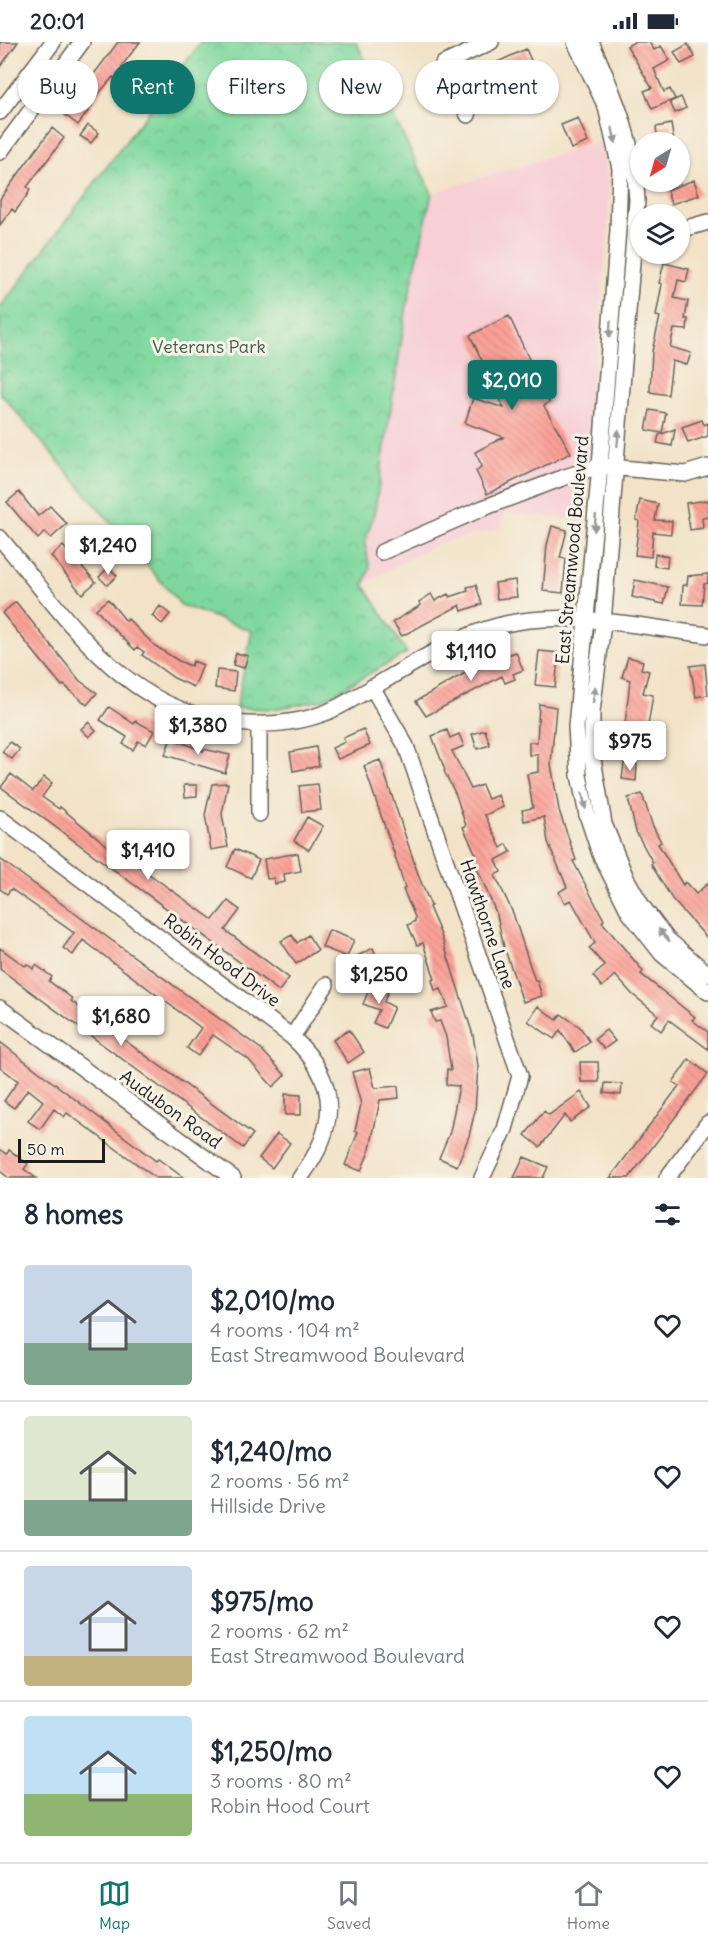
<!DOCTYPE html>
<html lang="en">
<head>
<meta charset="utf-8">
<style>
  :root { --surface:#fff; --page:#f2f2f3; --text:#1f2937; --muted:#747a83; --line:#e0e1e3; --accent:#0f766e }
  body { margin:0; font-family:Delius,sans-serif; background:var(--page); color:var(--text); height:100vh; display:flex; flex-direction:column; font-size:22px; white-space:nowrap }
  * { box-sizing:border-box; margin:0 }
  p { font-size:20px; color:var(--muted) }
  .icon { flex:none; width:33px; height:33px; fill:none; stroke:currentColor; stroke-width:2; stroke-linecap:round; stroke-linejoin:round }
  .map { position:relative; height:1136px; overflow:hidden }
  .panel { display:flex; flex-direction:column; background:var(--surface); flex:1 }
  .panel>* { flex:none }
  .top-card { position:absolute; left:18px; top:18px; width:672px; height:54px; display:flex; gap:12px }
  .needle { width:39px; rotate:217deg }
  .fabs { position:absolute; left:630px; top:90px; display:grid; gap:12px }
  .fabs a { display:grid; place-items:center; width:60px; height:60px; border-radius:50%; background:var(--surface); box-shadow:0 2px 4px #0004; font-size:30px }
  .scale { position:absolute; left:18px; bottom:15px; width:87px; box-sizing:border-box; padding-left:6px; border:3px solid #1c1c1c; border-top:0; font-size:16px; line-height:21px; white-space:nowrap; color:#1c1c1c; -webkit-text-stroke:4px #f7f3e8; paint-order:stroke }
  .price { position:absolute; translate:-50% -51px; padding:0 14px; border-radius:6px; background:#fff; color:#222; font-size:20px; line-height:39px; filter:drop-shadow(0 2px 3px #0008) }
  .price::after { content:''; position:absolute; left:50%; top:36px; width:18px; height:14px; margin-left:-9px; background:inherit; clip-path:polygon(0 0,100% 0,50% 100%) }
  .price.on { background:var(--accent); color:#fff }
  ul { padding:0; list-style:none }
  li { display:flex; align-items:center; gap:18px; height:150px; padding:0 24px }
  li+li { border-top:2px solid var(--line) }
  li span { display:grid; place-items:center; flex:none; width:168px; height:120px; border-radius:6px; color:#555 }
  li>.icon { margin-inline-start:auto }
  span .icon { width:72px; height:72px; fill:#fffc; stroke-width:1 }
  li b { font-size:26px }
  h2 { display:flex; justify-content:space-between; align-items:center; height:72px; padding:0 24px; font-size:26px }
  .tag { padding:0 21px; border-radius:27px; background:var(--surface); box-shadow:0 2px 4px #0004; font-size:21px; line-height:54px }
  .tag.on { background:var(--accent); color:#fff }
  .status { display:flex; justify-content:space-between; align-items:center; height:42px; padding:0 30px; background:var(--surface); direction:ltr }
  .status svg { height:16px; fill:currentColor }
  .tabs { display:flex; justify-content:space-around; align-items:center; height:84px; border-top:2px solid var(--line); background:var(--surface); font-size:16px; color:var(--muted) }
  .tabs a { display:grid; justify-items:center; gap:3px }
  .tabs .on { color:var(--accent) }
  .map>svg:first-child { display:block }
  .built { fill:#f7cfd5 }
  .park { fill:url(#park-crowns); stroke:#4d7a5c; stroke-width:1.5 }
  .building { fill:url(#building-back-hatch) }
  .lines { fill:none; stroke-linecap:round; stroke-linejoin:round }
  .minor-casing { stroke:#676258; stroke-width:18 }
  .minor { stroke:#fff; stroke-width:15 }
  .oneway { fill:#999 }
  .labels { text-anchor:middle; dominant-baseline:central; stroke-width:6; stroke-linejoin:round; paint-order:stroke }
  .park-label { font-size:18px; fill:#3e5e49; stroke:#f7f3e8 }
  .street-label { font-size:18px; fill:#1c1c1c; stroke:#f7f3e8 }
</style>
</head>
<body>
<div class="status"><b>20:01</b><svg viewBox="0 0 49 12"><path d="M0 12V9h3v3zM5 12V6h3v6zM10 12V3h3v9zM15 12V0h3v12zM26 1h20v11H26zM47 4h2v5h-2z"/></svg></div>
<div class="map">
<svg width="708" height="1136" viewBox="0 0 708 1136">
  <defs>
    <pattern id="park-crowns" width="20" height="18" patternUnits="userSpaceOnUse" patternTransform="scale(1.5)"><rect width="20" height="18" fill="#7ed89d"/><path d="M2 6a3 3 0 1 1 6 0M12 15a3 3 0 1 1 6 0" fill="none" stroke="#6cb987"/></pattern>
    <pattern id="building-back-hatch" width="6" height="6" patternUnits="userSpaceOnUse" patternTransform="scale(1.5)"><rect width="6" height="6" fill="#fba097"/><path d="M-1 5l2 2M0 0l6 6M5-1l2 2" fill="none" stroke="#d78982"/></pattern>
  </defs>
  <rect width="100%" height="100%" fill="#f7f3e8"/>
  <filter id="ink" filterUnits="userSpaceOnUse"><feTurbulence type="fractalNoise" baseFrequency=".0167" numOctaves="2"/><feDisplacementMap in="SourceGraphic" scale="12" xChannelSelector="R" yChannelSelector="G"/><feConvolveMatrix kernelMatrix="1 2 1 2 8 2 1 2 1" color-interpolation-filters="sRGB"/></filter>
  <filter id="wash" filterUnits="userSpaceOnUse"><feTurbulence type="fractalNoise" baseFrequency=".008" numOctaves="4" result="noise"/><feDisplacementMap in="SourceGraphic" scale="24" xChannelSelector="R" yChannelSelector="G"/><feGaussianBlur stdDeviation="1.35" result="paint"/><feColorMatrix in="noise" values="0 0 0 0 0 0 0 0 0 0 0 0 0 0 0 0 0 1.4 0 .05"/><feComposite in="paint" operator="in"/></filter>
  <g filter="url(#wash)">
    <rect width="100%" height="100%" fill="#f2e3c8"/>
    <path class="built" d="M601,99l8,46 -1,39 -25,295 -79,-9 -2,16 -65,16 -73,40 6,-16 -5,-24 10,-35 32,-204 25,-112z"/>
    <path class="park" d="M201,0h155l76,151 -25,112 -32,204 -10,35 5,24 -6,17 43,68 -85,47 -48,9 -38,-1 16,-77 -71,-26 -181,-212v-85z"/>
    <g id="blocks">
      <path class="building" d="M0,0h18l-18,25z
        M118,0h22l-19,25 18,10 -6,11 -20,-11 -23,27 2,2 -14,19 -14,-11z
        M634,0h15l5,8 7,-4 9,14 -16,9 10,23 6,-3 5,10 -23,10 -8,-18 8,-3 -25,-42z
        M688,2l7,13 -14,7 -7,-12z
        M526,7l11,25 -41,19 -12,-25z
        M681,55l5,11 -11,5 -5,-11z
        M578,76l10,24 -17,7 -10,-24z
        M671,82l3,18h-16l-2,-15z
        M88,83l11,8 -8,10 -11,-7z
        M52,86l12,10 -37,49 3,2 -2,5 -13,18 -3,-3 -12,16v-26z
        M694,138l5,15 -28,9 -4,-14z
        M664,221l25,6 -3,13 -8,-2 -4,18 14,3 -3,18h3l-1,11 -13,-1 -4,18 21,6 -4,12 -15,-4 -4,34 -18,-3 2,-41 8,-34 -4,-1 6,-32 -3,-1z
        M509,274l40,86 -5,4 27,47 -84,41 -11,-23 6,-5 -7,-14 29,-15 -39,-14 8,-25 31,10 -34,-73z
        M650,368l16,3 -4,20 -16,-3z
        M702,378l2,5 4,-2v13l-20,7 -6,-16z
        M675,387l-3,17 -15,-3 2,-8z
        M19,450l19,24 12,-10 17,18 -16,14 -6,-6 -7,7 -31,-37z
        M640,458l18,4 -3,16 17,1 -1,13 -18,-2 -2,25 -16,-2 4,-34 -3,-1z
        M708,458v17l-6,1 1,10 -13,2 -4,-27z
        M552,484l15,4 -7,28 6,1 -3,34 -20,-2 4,-46z
        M63,504l33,36 -14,12 -31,-38z
        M655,512l13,2 -1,12 -13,-2z
        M109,525l8,9 -10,9 -8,-8z
        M708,532v9l-4,1 -2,21 -20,-1 1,-19h4l1,-9z
        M515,538l2,17 -20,2 -2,-16z
        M635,538l33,7 -4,17 -32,-7z
        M476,543l6,19 -20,7 -2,-6 -58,31 -9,-14 28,-17 -2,-3 12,-8 4,7 13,-7 2,3 18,-6 -1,-4z
        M108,557l18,22 2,-2 27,27 24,15 12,5 2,-5 10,4 -9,22 -20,-9 -32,-23 2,-3 -7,-5 -2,3 -29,-29 -10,-12z
        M16,560l64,79 17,12 -10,12 -23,-20 -2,1 -60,-73z
        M160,564l10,8 -8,10 -10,-8z
        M539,609l20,2 -4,34 -20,-2z
        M516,610l7,18 -10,4 2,5 -10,4 -3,-7 -76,40 -10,-15 65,-37z
        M236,611l12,3 -4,12 -11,-3z
        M628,615l15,4 -2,8 8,2 -6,22 10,2 -7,43 17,-1v15h-14l-1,-6 -25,-3 7,-63 -8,-3z
        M705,622l3,31 -12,2 -6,-31z
        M217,628l19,2 -2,19 -19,-3z
        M539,662l17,3 -5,57 8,46 17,50 -3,1 31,59 -2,2 41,49 -2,3 54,43 -3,3 16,12v17l-39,-29 -8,11 -10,-8 7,-8 -26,-21 -17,-19 -13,12 -9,-11 12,-10 -16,-18 6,-5 -24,-43 -6,3 -6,-11 8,-5 -19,-45 -4,-25 -20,4 -2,-11 11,-2 -6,-34 11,-2v-17h-9v-13h8z
        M109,665l25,17 2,-3 18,10 -8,14 -8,-4 -5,9 -10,-6 4,-7 -27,-17z
        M88,680l8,8 -7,7 -8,-8z
        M363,687l7,16 -32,14 -6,-11 13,-6 -2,-4z
        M447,688l3,8 9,-4 5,12 -12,5 19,38 11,-4 6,14 10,-4 5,12 -18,8 16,33 6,-4 4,8 -15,8 5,12 -6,3 18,38 22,68 2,-1 5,16 -19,6 -19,-55 -7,-32 -23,-54 4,-2 -15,-32 3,-1 -10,-31 -12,-24 1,-1 -13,-34z
        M485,688l5,15 -13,4 -5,-15z
        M171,696l32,13 1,-2 26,6 -5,18 -60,-18z
        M10,700l10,7 -8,10 -10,-7z
        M316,705l3,19 -26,5 -3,-19z
        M380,718l39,117 12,29 -2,1 12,28 32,100 5,31 -3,45 -6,25 -12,30 -18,-8 11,-26 9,-46 -13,-1 1,-16 4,1 -5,-33 -6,-16 -5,1 -4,-10 17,-5 -7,-18 -6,2 -3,-11 3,-1 -12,-36 -6,2 -9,-20 7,-4v-4l-12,-28 2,-1 -8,-26 -33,-96z
        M624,721l13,1 -1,17 -14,-2z
        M11,732l22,17 11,-14 8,6 -10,14 17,12 1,-2 50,41 1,-2 14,11 10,-13 8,6 -9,13 79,57 15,-19 12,9 -15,20 64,48 -10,13 -278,-204z
        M228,741l-6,31 6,33 -17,3 -6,-35 7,-31z
        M318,742l3,26 -19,2 -3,-26z
        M184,743h13v11l-12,1z
        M642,752l10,30 9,18 -3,2 25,41 2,-3 11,12 12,-11v56l-36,-40 -21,-35 2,-1 -17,-31 -8,-34z
        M307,775l16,9 -14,24 -15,-9z
        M235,807l24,11 -8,18 -24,-11z
        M298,811l3,18 -17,3 1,8 -10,2 -1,-6 -7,1 -3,-20z
        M0,817l261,190 24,26 -12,12 -25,-28 -35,-24 -15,21 -11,-8 14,-20 -118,-88 -10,15 -10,-7 11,-15 -63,-44 -4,5 -7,-5z
        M329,888l25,10 -7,17 -25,-10z
        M292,893l5,8 11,-8 10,15 -22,14 -15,-23z
        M0,906l25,18 2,-2 6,5 3,-4 16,12 -3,4 24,18 -2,2 182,133 -10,14 -243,-179z
        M373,906l10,25 -16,8 -12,-24z
        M371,943l17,7 -4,10 10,5 -9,21 -12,-5 6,-13 -16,-6z
        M538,964l19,14 4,-6 19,13 10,15 -15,10 -15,-22 -6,9 -26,-18z
        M349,988l15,22 -16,11 -15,-23z
        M606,988l9,11 -11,8 -9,-10z
        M0,1000l156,119 2,-2 26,19h-28l-89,-65 -3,4 -10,-8 -14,20 -12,-8 15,-20 -15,-12 -14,19 -10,-7 14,-20 -18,-14z
        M689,1017l19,15 -79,104h-19l69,-92 -6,-4z
        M580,1020h18l1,20h-18z
        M370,1026l5,20 23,-2 1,12 -19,2 -10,49 -9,22 -16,-6 13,-33 -3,-1 6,-27 -9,-32z
        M605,1041l17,1 -1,11 -17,-2z
        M581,1050l10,15 -21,15 -5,-7 -25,32 -15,-12 19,-24 5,4z
        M285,1052l16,1v20h-16z
        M277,1092l13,9 -18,25 -13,-10z
        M0,1107l7,5 2,-4 19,14 -4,5 12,9h-27l-9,-7z
        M524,1115l24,10 -5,11h-29z"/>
    </g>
  </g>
  <g filter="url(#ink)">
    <use href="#blocks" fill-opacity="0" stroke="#676258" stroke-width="1.5"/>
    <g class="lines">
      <g class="minor-casing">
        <path id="minor" d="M575,0l31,65 14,61 -2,62 -18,236 -24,261 3,48 8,40 13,39 29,58 33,42 46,38
          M591,0c23,52 44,101 46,158l-34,423 -11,89v41l12,71 22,54 16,28 25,33 41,35
          M0,70l53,-70
          M468,73l-25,-51 48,-22
          M0,110l82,-110
          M680,188l28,-8
          M0,496c70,83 127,180 247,186 29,1 63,-3 89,-16 52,-27 108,-69 165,-83 66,-16 140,2 207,10
          M382,510l101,-44 82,-31 35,-11 85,8 23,-7
          M372,645l34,59 114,330 -15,53 -23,49
          M259,682v90
          M0,776l292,219c49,45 46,91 8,141
          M0,966l233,170
          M292,995l34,-52
          M667,1136l41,-55"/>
      </g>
      <use href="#minor" class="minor"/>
    </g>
    <defs><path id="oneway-solid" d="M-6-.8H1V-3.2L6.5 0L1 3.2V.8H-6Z" transform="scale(1.5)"/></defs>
    <g class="oneway">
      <use href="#oneway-solid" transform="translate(614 93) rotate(77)"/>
      <use href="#oneway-solid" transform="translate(610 287) rotate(94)"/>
      <use href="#oneway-solid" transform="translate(618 396) rotate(-85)"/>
      <use href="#oneway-solid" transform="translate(595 481) rotate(96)"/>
      <use href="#oneway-solid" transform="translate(594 653) rotate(-83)"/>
      <use href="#oneway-solid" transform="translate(584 759) rotate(78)"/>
      <use href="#oneway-solid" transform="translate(664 893) rotate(-131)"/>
    </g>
  </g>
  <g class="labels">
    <g class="park-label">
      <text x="209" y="304">Veterans Park</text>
    </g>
    <g class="street-label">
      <text transform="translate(572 508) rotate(-85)">East Streamwood Boulevard</text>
      <text transform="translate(488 882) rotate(71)">Hawthorne Lane</text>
      <text transform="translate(222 918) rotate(37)">Robin Hood Drive</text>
      <text transform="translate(171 1067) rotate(36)">Audubon Road</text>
    </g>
  </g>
</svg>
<div class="fabs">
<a><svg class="needle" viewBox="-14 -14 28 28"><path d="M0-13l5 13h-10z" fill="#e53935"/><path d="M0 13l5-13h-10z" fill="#747a83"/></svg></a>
<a><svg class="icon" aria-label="layers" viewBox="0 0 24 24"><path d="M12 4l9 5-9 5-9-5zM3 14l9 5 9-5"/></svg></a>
</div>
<div class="scale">50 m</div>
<b class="price on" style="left:512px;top:369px">$2,010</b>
<b class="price" style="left:108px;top:534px">$1,240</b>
<b class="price" style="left:471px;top:640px">$1,110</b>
<b class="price" style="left:198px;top:714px">$1,380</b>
<b class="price" style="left:630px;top:730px">$975</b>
<b class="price" style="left:148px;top:839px">$1,410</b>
<b class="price" style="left:379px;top:963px">$1,250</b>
<b class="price" style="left:121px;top:1005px">$1,680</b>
<div class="top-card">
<a class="tag">Buy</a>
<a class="tag on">Rent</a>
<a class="tag">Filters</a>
<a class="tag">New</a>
<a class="tag">Apartment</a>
</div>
</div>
<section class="panel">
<h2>8 homes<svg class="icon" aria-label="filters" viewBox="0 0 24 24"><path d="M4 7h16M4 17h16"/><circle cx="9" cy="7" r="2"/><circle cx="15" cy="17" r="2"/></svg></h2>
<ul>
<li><span style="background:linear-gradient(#c9d6e8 65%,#7fa58c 0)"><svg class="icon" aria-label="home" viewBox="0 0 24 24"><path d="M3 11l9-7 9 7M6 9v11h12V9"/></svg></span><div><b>$2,010/mo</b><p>4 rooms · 104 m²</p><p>East Streamwood Boulevard</p></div><svg class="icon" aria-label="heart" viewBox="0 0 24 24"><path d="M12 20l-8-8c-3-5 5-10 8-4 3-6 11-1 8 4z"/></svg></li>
<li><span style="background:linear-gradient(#dfe7d0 70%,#7fa58c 0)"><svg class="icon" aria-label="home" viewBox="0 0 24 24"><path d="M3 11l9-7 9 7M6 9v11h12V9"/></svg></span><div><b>$1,240/mo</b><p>2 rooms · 56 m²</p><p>Hillside Drive</p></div><svg class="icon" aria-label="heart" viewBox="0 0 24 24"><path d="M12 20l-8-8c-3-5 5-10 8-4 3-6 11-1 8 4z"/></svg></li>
<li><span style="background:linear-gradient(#c9d6e8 75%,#c2b280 0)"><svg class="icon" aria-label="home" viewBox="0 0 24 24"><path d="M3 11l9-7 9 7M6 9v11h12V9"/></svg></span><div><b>$975/mo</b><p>2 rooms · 62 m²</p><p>East Streamwood Boulevard</p></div><svg class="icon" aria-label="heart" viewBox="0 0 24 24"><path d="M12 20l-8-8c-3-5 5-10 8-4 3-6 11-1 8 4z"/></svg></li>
<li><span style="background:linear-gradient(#bfe0f5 65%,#8fb573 0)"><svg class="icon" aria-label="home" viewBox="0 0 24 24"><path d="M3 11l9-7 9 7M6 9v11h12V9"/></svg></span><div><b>$1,250/mo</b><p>3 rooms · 80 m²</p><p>Robin Hood Court</p></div><svg class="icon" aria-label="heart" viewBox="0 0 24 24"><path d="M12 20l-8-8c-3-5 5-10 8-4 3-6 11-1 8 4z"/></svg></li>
</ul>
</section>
<nav class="tabs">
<a class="on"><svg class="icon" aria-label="map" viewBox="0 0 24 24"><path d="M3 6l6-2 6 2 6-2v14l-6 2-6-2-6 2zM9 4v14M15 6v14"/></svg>Map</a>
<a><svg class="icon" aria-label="saved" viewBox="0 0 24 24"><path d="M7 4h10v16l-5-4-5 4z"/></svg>Saved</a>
<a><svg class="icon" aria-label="home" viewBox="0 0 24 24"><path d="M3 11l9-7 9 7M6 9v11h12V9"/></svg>Home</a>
</nav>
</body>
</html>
